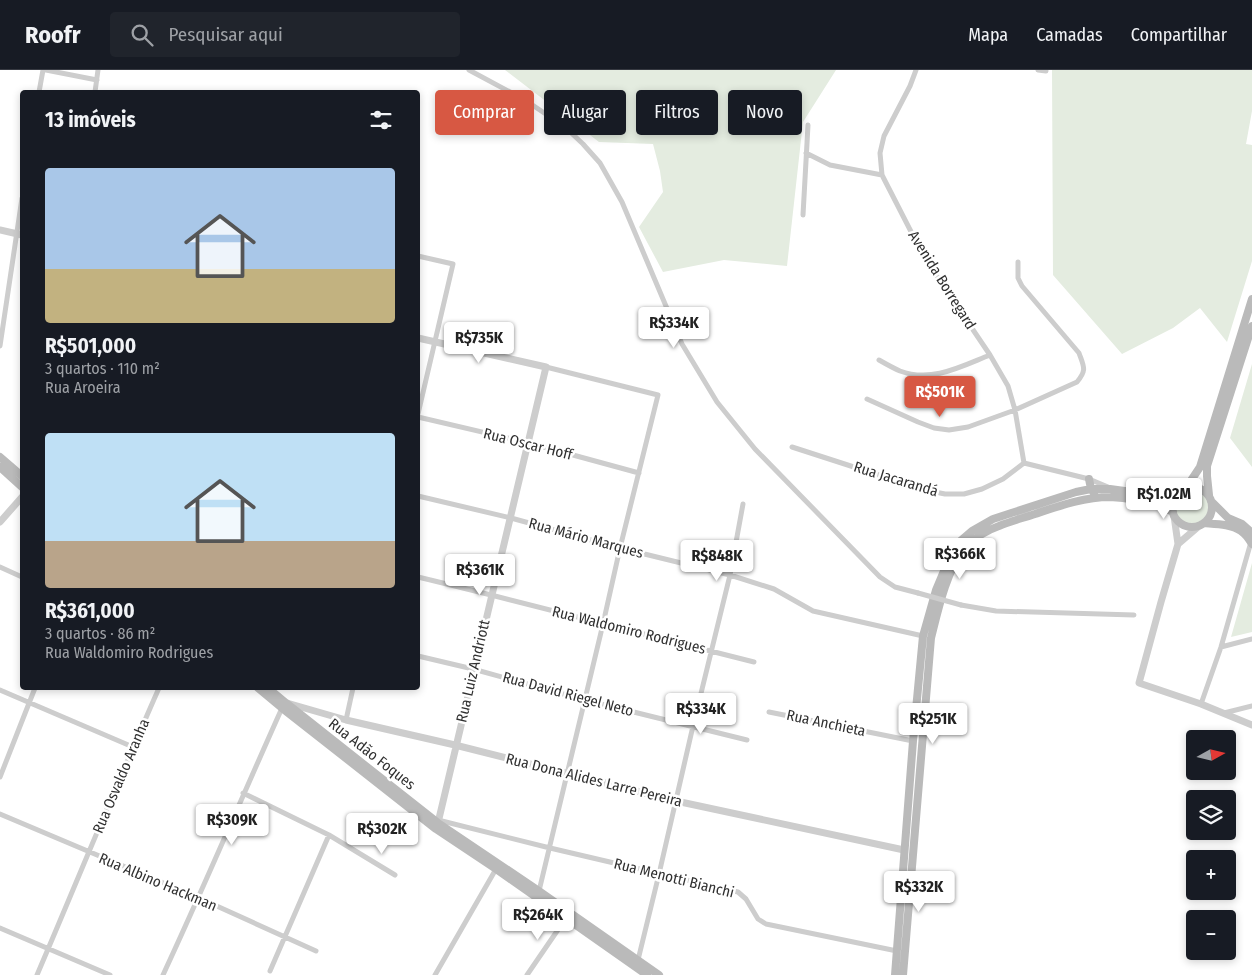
<!DOCTYPE html>
<html lang="pt">
<head>
<meta charset="utf-8">
<style>
  :root { --surface:#171b24; --page:#20242c; --text:#f1f3f6; --muted:#9ea1a6; --line:#363941; --accent:#d75843 }
  body { margin:0; font-family:"Fira Sans Condensed",sans-serif; background:var(--page); color:var(--text); height:100vh; display:flex; flex-direction:column; font-size:19px; white-space:nowrap }
  * { box-sizing:border-box; margin:0 }
  p { font-size:16px; color:var(--muted) }
  .icon { flex:none; width:28px; height:28px; fill:none; stroke:currentColor; stroke-width:2; stroke-linecap:round; stroke-linejoin:round }
  .map { position:relative; flex:1; overflow:hidden }
  .panel { position:absolute; left:20px; top:20px; width:400px; height:600px; display:flex; flex-direction:column; background:var(--surface); border-radius:5px; box-shadow:0 2px 8px #0003 }
  .panel>* { flex:none }
  .banner { position:absolute; left:435px; top:20px; width:475px; height:45px; display:flex; gap:10px }
  .needle { width:32px; rotate:82deg }
  .controls { position:absolute; left:1186px; top:660px; display:grid; gap:10px }
  .controls a { display:grid; place-items:center; width:50px; height:50px; border-radius:5px; background:var(--surface); box-shadow:0 2px 8px #0003; font-size:25px }
  .price { position:absolute; translate:-50% -42px; padding:0 11px; border-radius:5px; background:#fff; color:#222; font-size:16px; line-height:32px; filter:drop-shadow(0 1px 2px #0008) }
  .price::after { content:''; position:absolute; left:50%; top:30px; width:15px; height:11px; margin-left:-8px; background:inherit; clip-path:polygon(0 0,100% 0,50% 100%) }
  .price.on { background:var(--accent); color:#fff }
  ul { padding:0; list-style:none }
  li { display:grid; align-content:center; gap:10px; height:265px; padding:0 25px }
  li span { display:grid; place-items:center; height:155px; border-radius:5px; color:#555 }
  li>.icon { margin-inline-start:auto }
  span .icon { width:90px; height:90px; fill:#fffc; stroke-width:1 }
  li b { font-size:21px }
  h2 { display:flex; justify-content:space-between; align-items:center; height:60px; padding:0 25px; font-size:21px }
  .pill { padding:0 18px; border-radius:5px; background:var(--surface); box-shadow:0 2px 8px #0003; font-size:18px; line-height:45px }
  .pill.on { background:var(--accent); color:#fff }
  header { display:flex; align-items:center; gap:30px; box-sizing:border-box; height:70px; padding:0 25px; background:var(--surface); border-bottom:1px solid var(--line) }
  header strong { font-size:24px }
  nav { display:flex; gap:28px; margin-inline-start:auto; font-size:18px }
  .search { width:350px; height:45px; background:var(--page); display:flex; align-items:center; gap:12px; box-sizing:border-box; padding:0 18px; border-radius:5px; color:var(--muted); font-size:19px }
  .map>svg:first-child { display:block }
  .green { fill:#e4ece0 }
  .lines { fill:none; stroke-linecap:round; stroke-linejoin:round }
  .minor { stroke:#cdcdcd; stroke-width:5 }
  .tertiary { stroke:#cdcdcd; stroke-width:7 }
  .secondary { stroke:#bababa; stroke-width:8 }
  .minor-bridge { stroke:#cdcdcd; stroke-width:5 }
  .labels { text-anchor:middle; dominant-baseline:central; stroke-width:5; stroke-linejoin:round; paint-order:stroke }
  .street-label { font-size:15px; fill:#303030; stroke:#fff }
</style>
</head>
<body>
<header>
<strong>Roofr</strong>
<div class="search"><svg class="icon" aria-label="search" viewBox="0 0 24 24"><circle cx="10" cy="10" r="6"/><path d="M15 15l6 6"/></svg>Pesquisar aqui</div>
<nav><a>Mapa</a><a>Camadas</a><a>Compartilhar</a></nav>
</header>
<div class="map">
<svg width="1252" height="905" viewBox="0 0 1252 905">
  <rect width="100%" height="100%" fill="#fff"/>
  <path class="green" d="M505,0h331l-33,52 -16,144 -63,-6 -61,12 -24,-45 24,-35 -3,-21 -7,-27 -54,-2z
    M1052,0h200v41l-6,33 6,1v116l-25,81 -27,-34 -27,20 -51,26 -69,-79z
    M1252,294v103l-22,-29z
    M1175 437a17 17 0 1 1 34 0a17 17 0 1 1-34 0Z
    M1252,493v69l-21,5z"/>
  <g class="lines">
    <path class="minor" d="M46,0l51,10
      M469,0l56,30 40,27 18,17 17,19 22,39 60,142 35,58 38,47 125,128 15,10 23,6
      M916,0l-6,16 -26,50 -4,17 2,22 42,82 66,98 18,31 7,24 9,53
      M1038,0l8,1
      M39,22l4,-22
      M95,22l3,-22
      M806,83l24,12 52,10
      M803,145l5,-90
      M418,186l35,8 -35,150
      M0,276l22,-148
      M879,290c7,4 14,8 21,11 32,12 62,-5 90,-16
      M867,329l51,23 16,6 15,2 19,-3 47,-17 62,-28c10,-12 7,-15 2,-29l-57,-67 -4,-8v-16
      M418,347l111,26 110,30
      M792,377l133,43 20,4h19l18,-5 21,-10 21,-16
      M1024,393l65,16 19,8
      M418,426l93,22 109,30 110,27 44,14 39,22 110,25
      M0,497l22,10
      M418,507c112,27 224,57 336,85
      M961,535l35,6 138,4
      M1221,577l31,-8
      M418,586l55,13 112,31 162,40
      M0,620l133,57
      M1201,634l20,-57 30,-105
      M769,642l144,29
      M1224,643l28,-7
      M346,650l7,-32
      M0,707l35,-89
      M243,723l86,42 66,40
      M0,744l199,84 117,53
      M438,750l112,28 188,44 8,7 12,20 8,5 131,27
      M539,821l64,-267 17,-76 38,-153 -112,-28
      M0,858l110,47
      M638,890l21,-86 34,-148 37,-151 13,-71
      M270,901l59,-136
      M37,905c41,-96 80,-192 122,-287
      M163,905c41,-88 79,-178 119,-267
      M435,905l61,-106
      M527,905l39,-57"/>
    <path class="tertiary" d="M0,160l22,5
      M418,268l128,29 -109,460
      M1174,446l4,28 -17,58 -22,81 62,21 51,21
      M0,452l22,-25
      M1178,474l21,-18
      M287,633l59,17 109,25 221,56 228,49"/>
    <path class="secondary" d="M0,387l22,19
      M0,397l22,20
      M1089,409l2,10 3,4
      M1172 437a20 20 0 1 1 40 0a20 20 0 1 1-40 0Z
      M1186,418l14,-21 52,-168
      M1209,425l-2,-19v-10l45,-140
      M1211,431l17,17 14,6 10,9
      M1204,453c12,1 27,1 37,8 5,3 8,8 11,13
      M258,618l24,20 154,121 60,40 151,106
      M268,618l18,15 152,120 101,68 120,84
      M895,905l18,-234 10,-105 13,-46 13,-31 9,-16 14,-12 21,-12 83,-27 15,-3h19l44,6 22,-1
      M903,905l28,-337c7,-28 15,-66 33,-89 8,-10 23,-19 35,-23 12,-5 24,-8 36,-12 24,-8 49,-17 75,-17 21,1 44,6 63,15"/>
    <path class="minor-bridge" d="M918,523l43,12"/>
  </g>
  <g class="labels">
    <g class="street-label">
      <text transform="translate(942 210) rotate(58)">Avenida Borregard</text>
      <text transform="translate(528 374) rotate(14)">Rua Oscar Hoff</text>
      <text transform="translate(896 409) rotate(17)">Rua Jacarandá</text>
      <text transform="translate(586 468) rotate(15)">Rua Mário Marques</text>
      <text transform="translate(629 560) rotate(14)">Rua Waldomiro Rodrigues</text>
      <text transform="translate(473 601) rotate(-77)">Rua Luiz Andriott</text>
      <text transform="translate(568 624) rotate(15)">Rua David Riegel Neto</text>
      <text transform="translate(826 653) rotate(12)">Rua Anchieta</text>
      <text transform="translate(372 684) rotate(38)">Rua Adão Foques</text>
      <text transform="translate(121 706) rotate(-67)">Rua Osvaldo Aranha</text>
      <text transform="translate(594 710) rotate(14)">Rua Dona Alides Larre Pereira</text>
      <text transform="translate(674 808) rotate(14)">Rua Menotti Bianchi</text>
      <text transform="translate(158 812) rotate(23)">Rua Albino Hackman</text>
    </g>
  </g>
</svg>
<div class="controls">
<a><svg class="needle" viewBox="-14 -14 28 28"><path d="M0-13l5 13h-10z" fill="#e53935"/><path d="M0 13l5-13h-10z" fill="#9ea1a6"/></svg></a>
<a><svg class="icon" aria-label="layers" viewBox="0 0 24 24"><path d="M12 4l9 5-9 5-9-5zM3 14l9 5 9-5"/></svg></a>
<a>+</a>
<a>−</a>
</div>
<b class="price" style="left:674px;top:279px">R$334K</b>
<b class="price" style="left:479px;top:294px">R$735K</b>
<b class="price on" style="left:940px;top:348px">R$501K</b>
<b class="price" style="left:1164px;top:450px">R$1.02M</b>
<b class="price" style="left:960px;top:510px">R$366K</b>
<b class="price" style="left:717px;top:512px">R$848K</b>
<b class="price" style="left:480px;top:526px">R$361K</b>
<b class="price" style="left:701px;top:665px">R$334K</b>
<b class="price" style="left:933px;top:675px">R$251K</b>
<b class="price" style="left:232px;top:776px">R$309K</b>
<b class="price" style="left:382px;top:785px">R$302K</b>
<b class="price" style="left:919px;top:843px">R$332K</b>
<b class="price" style="left:538px;top:871px">R$264K</b>
<div class="banner">
<a class="pill on">Comprar</a>
<a class="pill">Alugar</a>
<a class="pill">Filtros</a>
<a class="pill">Novo</a>
</div>
<section class="panel">
<h2>13 imóveis<svg class="icon" aria-label="filters" viewBox="0 0 24 24"><path d="M4 7h16M4 17h16"/><circle cx="9" cy="7" r="2"/><circle cx="15" cy="17" r="2"/></svg></h2>
<ul>
<li><span style="background:linear-gradient(#a9c7e8 65%,#c2b280 0)"><svg class="icon" aria-label="home" viewBox="0 0 24 24"><path d="M3 11l9-7 9 7M6 9v11h12V9"/></svg></span><div><b>R$501,000</b><p>3 quartos · 110 m²</p><p>Rua Aroeira</p></div></li>
<li><span style="background:linear-gradient(#bfe0f5 70%,#b9a48a 0)"><svg class="icon" aria-label="home" viewBox="0 0 24 24"><path d="M3 11l9-7 9 7M6 9v11h12V9"/></svg></span><div><b>R$361,000</b><p>3 quartos · 86 m²</p><p>Rua Waldomiro Rodrigues</p></div></li>
</ul>
</section>
</div>
</body>
</html>
